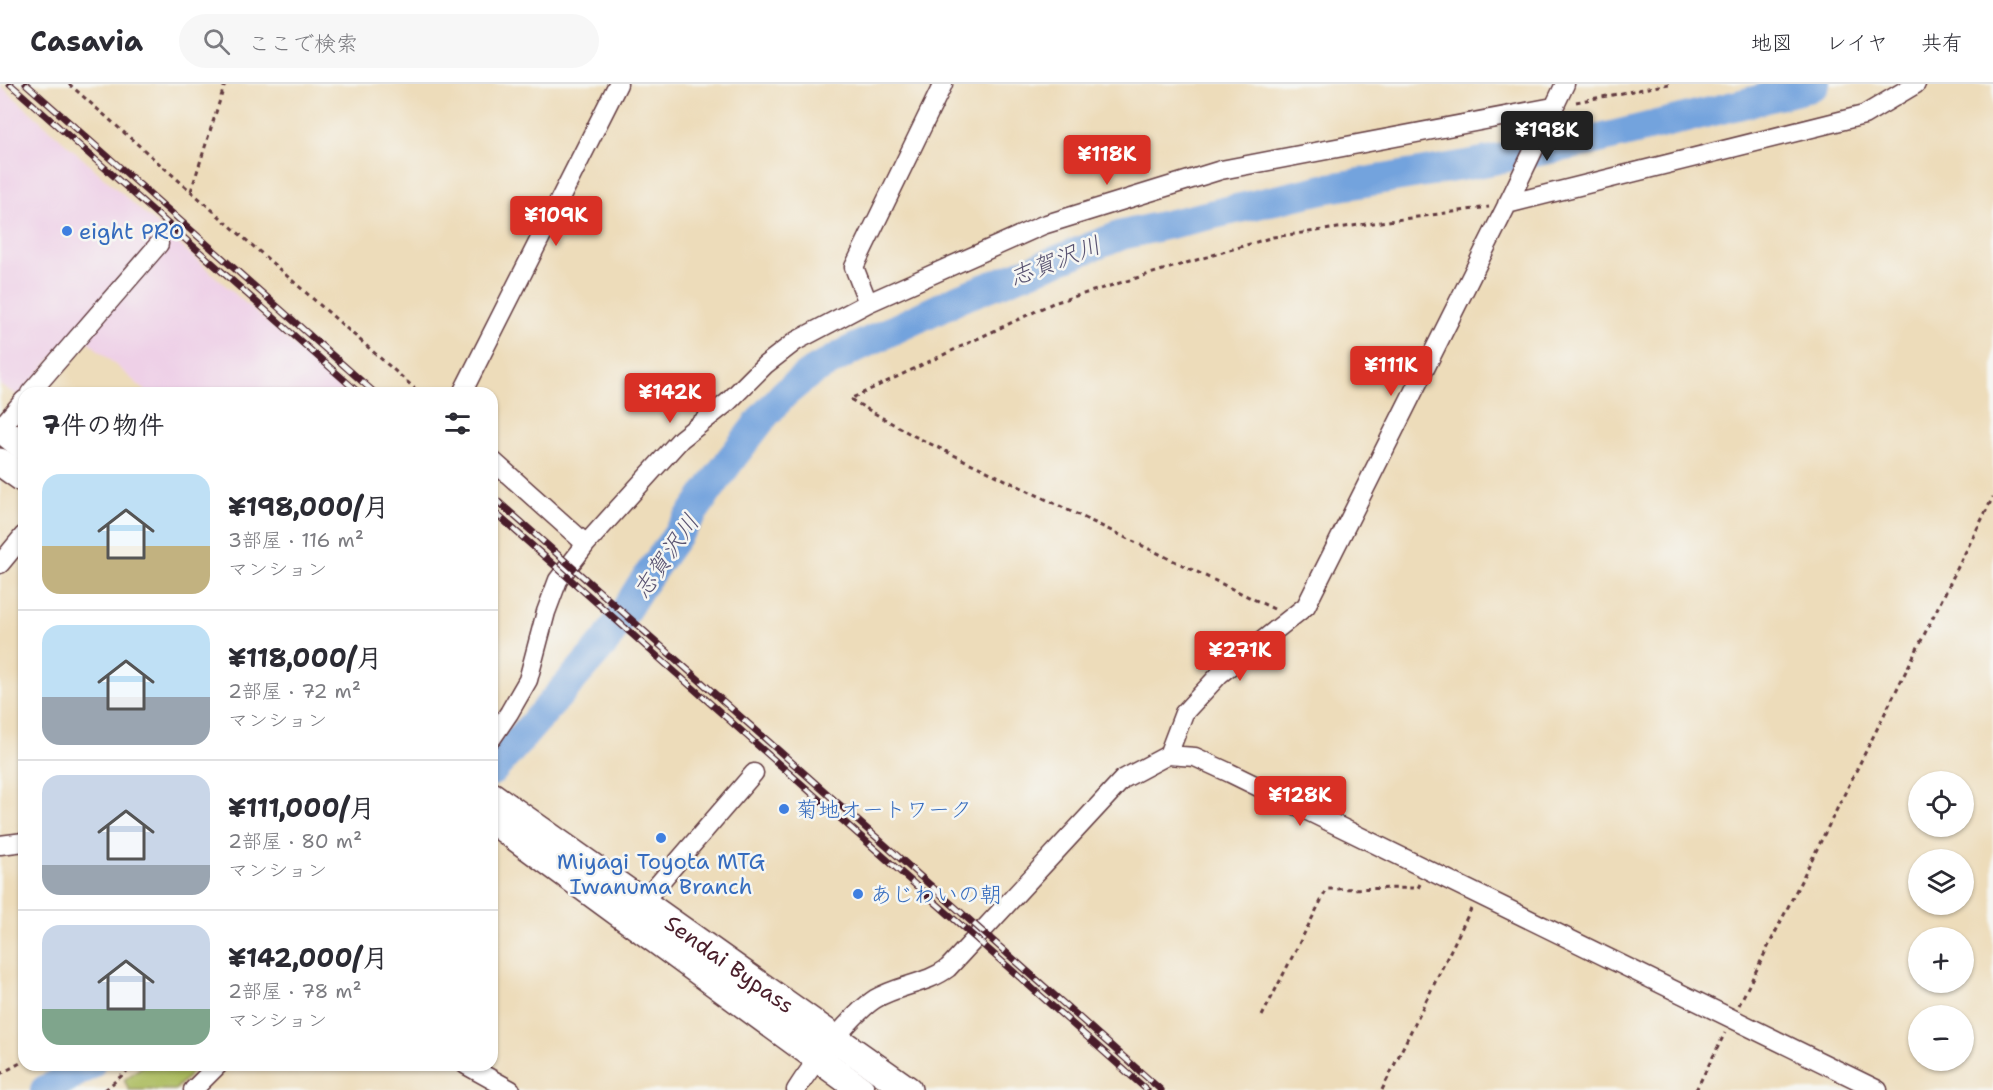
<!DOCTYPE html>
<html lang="ja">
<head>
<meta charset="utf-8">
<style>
  :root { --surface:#fff; --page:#f7f7f7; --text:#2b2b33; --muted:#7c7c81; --line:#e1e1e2; --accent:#d93025 }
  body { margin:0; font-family:"Shantell Sans","Klee One",sans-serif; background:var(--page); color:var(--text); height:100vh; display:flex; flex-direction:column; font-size:22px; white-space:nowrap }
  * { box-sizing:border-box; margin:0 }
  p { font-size:20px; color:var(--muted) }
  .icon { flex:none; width:33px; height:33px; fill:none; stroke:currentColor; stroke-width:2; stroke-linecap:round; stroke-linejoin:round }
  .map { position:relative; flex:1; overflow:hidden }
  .panel { position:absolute; left:18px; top:303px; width:480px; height:684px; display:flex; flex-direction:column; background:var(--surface); border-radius:18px; box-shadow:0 2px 4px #0004 }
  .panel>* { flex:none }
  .tools { position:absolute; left:1908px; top:687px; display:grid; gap:12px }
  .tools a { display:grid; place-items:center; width:66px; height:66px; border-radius:50%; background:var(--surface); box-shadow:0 2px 4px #0004; font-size:30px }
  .price { position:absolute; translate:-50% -51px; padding:0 14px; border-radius:6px; background:var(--accent); color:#fff; font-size:20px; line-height:39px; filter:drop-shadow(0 2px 3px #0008) }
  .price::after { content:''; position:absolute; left:50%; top:36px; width:18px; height:14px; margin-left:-9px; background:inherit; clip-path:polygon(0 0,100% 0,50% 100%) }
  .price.current { background:#222; color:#fff }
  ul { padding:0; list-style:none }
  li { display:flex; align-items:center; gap:18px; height:150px; padding:0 24px }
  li+li { border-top:2px solid var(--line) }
  li span { display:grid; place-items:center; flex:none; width:168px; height:120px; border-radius:18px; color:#555 }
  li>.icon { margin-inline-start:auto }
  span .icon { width:72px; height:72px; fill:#fffc; stroke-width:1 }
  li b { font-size:26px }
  h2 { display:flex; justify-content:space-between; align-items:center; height:72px; padding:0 24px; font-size:26px }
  header { display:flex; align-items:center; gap:36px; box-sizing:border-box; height:84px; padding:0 30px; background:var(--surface); border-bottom:2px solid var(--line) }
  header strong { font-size:28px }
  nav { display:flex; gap:33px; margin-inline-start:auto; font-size:21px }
  .search { width:420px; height:54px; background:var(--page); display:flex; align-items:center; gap:15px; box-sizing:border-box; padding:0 21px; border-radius:33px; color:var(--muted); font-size:22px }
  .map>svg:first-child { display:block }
  .built { fill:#eed0e7 }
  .green { fill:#acbc5f; stroke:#7b6e45; stroke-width:1.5 }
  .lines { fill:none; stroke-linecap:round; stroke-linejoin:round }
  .river { stroke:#73a3dd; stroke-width:30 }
  .minor-casing { stroke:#623b40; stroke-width:21 }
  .highway-casing { stroke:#623b40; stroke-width:30 }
  .path { stroke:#623b40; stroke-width:3; stroke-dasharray:4.5 4.5; stroke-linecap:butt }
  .minor { stroke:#fff; stroke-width:18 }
  .highway { stroke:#fff; stroke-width:27 }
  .rail-casing { stroke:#4a1f2b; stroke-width:7 }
  .rail { stroke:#f6f6f2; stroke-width:4.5; stroke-dasharray:14; stroke-linecap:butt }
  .shop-dot { fill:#3f7fe0; stroke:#f6f6f2; stroke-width:2 }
  .labels { text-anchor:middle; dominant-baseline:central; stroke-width:5; stroke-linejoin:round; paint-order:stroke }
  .shop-label { font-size:22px; fill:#366cbe; stroke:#f6f6f2; text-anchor:start }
  .street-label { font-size:22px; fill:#4a1f2b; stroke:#f6f6f2 }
  .water-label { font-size:24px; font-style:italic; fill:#5a5472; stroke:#f6f6f2 }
</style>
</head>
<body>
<header>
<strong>Casavia</strong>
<div class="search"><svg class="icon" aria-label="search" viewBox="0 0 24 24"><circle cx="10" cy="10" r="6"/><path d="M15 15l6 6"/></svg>ここで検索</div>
<nav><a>地図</a><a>レイヤ</a><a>共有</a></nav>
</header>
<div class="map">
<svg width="1993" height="1006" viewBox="0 0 1993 1006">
  <rect width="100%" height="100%" fill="#f6f6f2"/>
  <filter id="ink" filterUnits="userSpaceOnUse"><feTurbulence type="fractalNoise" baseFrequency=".0167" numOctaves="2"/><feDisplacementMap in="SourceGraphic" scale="12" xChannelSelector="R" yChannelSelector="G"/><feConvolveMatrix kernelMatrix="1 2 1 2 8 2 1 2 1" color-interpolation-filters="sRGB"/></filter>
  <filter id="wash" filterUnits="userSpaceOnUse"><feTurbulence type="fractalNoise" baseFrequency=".008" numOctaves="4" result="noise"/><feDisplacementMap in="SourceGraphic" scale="24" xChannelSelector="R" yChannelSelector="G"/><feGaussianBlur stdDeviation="1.35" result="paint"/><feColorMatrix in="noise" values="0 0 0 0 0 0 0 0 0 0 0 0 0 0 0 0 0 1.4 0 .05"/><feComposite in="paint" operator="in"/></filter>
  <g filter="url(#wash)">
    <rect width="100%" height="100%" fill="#eddcba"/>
    <path class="built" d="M0,1l173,154 174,154h-199l-59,-51 -17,-7 -53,61 -19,-11z"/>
    <path class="green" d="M144,981h55l-24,25h-46l-5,-10z"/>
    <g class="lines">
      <path class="river" d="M492,687l114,-130 34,-54 91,-128 33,-43 20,-22 23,-19 42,-24 111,-53 162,-63 201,-46 144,-24 124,-24 216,-53 8,-4
        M45,1006l45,-25"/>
    </g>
  </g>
  <g filter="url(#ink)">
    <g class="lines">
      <g class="minor-casing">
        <path id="minor" d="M943,0l-89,183 14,36 175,-78 178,-55 332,-63
          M1507,120l357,-89 52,-31
          M30,309l129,-149
          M462,309l156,-309
          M0,344l24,-28
          M492,376l94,84 95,-105 47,-37 37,-37 31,-24 72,-38
          M0,480l24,-29
          M492,654l17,-25 19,-33 18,-68 12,-32 28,-36
          M1168,671l16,-42 36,-39 86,-68 206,-411 53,-111
          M0,761l24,-3
          M642,819l112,-130
          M466,981l45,25
          M193,1006l25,-25
          M796,1006c15,-24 56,-76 79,-91 23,-14 52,-15 73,-31l175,-189 45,-24 27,2 35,16 648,317"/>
      </g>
      <g class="highway-casing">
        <g id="highway">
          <path d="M0,344l24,19"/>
          <path d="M0,378l24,17"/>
          <path id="s1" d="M492,712l416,294"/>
          <path d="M492,736l369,270"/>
        </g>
      </g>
      <path class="path" d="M69,0l351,309
        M1576,18l93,-18
        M191,107l34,-107
        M1274,525l-362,-174 -62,-36 203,-96 220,-66 216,-30
        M1739,921l254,-508
        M1262,932l65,-127 91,-1 2,-4
        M0,990l24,-13
        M105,1006l29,-25
        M1382,1006l89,-181
        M1696,1006l29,-57"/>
      <use href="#minor" class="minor"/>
      <use href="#highway" class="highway"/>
      <g class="rail-casing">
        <path id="rail" d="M10,0l349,309
          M26,0l349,309
          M492,412l669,594
          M492,426l655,580"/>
      </g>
      <use href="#rail" class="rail"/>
    </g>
  </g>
  <g class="shop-dot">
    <circle cx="67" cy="147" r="6"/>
    <circle cx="784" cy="725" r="6"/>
    <circle cx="661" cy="754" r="6"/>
    <circle cx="858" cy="810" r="6"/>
  </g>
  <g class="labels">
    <g class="shop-label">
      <text x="79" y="147">eight PRO</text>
      <text x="796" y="725">菊地オートワーク</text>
      <text x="661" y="777" text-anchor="middle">Miyagi Toyota MTG<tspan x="661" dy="25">Iwanuma Branch</tspan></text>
      <text x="870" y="810">あじわいの朝</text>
    </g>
    <g class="street-label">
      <text stroke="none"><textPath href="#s1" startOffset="291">Sendai Bypass</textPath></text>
    </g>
    <g class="water-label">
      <text transform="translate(1055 177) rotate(-21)">志賀沢川</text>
      <text transform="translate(666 472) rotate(-55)">志賀沢川</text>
    </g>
  </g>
</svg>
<div class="tools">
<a><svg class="icon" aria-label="locate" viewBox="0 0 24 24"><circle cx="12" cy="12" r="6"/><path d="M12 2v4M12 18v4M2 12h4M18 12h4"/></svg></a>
<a><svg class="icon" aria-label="layers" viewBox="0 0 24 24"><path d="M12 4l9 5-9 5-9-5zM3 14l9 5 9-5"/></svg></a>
<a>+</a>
<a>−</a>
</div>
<b class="price current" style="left:1547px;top:78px">¥198K</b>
<b class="price" style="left:1107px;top:102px">¥118K</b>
<b class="price" style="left:556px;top:163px">¥109K</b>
<b class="price" style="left:1391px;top:313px">¥111K</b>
<b class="price" style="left:670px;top:340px">¥142K</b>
<b class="price" style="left:1240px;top:598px">¥271K</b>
<b class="price" style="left:1300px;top:743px">¥128K</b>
<section class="panel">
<h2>7件の物件<svg class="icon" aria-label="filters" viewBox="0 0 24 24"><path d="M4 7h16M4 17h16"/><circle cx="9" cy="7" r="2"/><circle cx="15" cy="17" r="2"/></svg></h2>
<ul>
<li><span style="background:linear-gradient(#bfe0f5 60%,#c2b280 0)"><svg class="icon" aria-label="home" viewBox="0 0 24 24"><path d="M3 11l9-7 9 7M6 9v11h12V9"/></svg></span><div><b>¥198,000/月</b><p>3部屋 · 116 m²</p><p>マンション</p></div></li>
<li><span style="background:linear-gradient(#bfe0f5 60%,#9aa5b1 0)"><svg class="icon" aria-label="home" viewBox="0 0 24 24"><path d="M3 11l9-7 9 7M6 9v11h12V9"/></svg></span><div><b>¥118,000/月</b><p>2部屋 · 72 m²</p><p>マンション</p></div></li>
<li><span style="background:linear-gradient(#c9d6e8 75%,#9aa5b1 0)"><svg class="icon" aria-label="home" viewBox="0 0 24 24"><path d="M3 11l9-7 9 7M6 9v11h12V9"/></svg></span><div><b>¥111,000/月</b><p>2部屋 · 80 m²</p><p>マンション</p></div></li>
<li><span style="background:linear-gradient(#c9d6e8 70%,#7fa58c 0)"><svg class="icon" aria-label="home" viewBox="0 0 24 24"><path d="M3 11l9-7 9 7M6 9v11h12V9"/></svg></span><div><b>¥142,000/月</b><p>2部屋 · 78 m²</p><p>マンション</p></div></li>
</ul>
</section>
</div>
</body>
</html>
